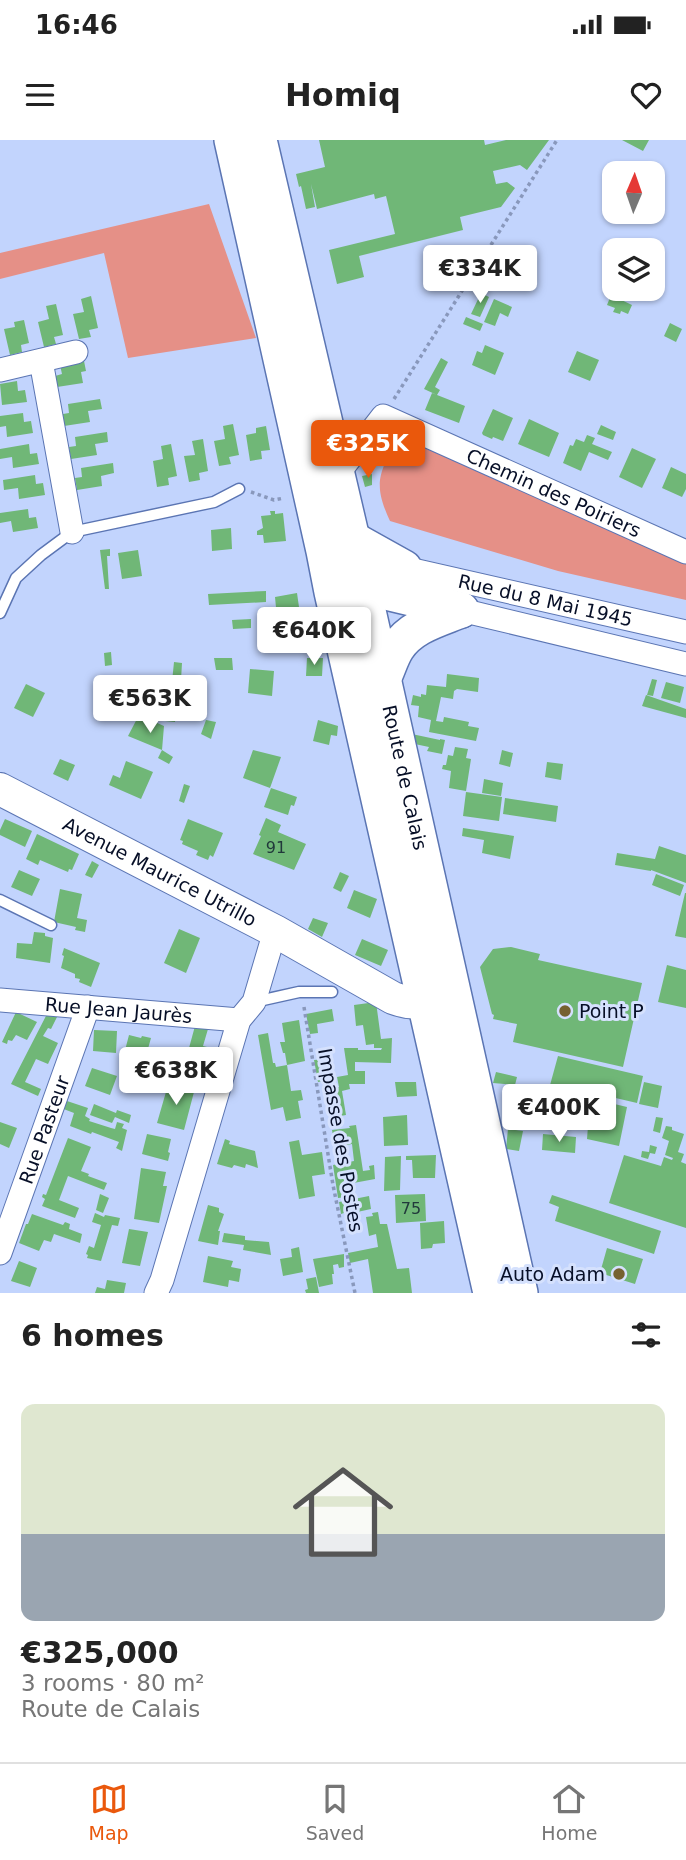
<!DOCTYPE html>
<html lang="en">
<head>
<meta charset="utf-8">
<style>
  :root { --surface:#fff; --page:#f6f6f6; --text:#222; --muted:#767676; --line:#e0e0e0; --accent:#ea580c }
  body { margin:0; font-family:"DejaVu Sans",sans-serif; background:var(--page); color:var(--text); height:100vh; display:flex; flex-direction:column; font-size:26px; white-space:nowrap }
  * { box-sizing:border-box; margin:0 }
  p { font-size:23px; color:var(--muted) }
  .icon { flex:none; width:38px; height:38px; fill:none; stroke:currentColor; stroke-width:2; stroke-linecap:round; stroke-linejoin:round }
  .map { position:relative; height:1153px; overflow:hidden }
  .side { display:flex; flex-direction:column; background:var(--surface); flex:1 }
  .side>* { flex:none }
  .needle { width:46px; rotate:2deg }
  .controls { position:absolute; left:602px; top:21px; display:grid; gap:14px }
  .controls a { display:grid; place-items:center; width:63px; height:63px; border-radius:14px; background:var(--surface); box-shadow:0 2px 5px #0004; font-size:35px }
  .price { position:absolute; translate:-50% -60px; padding:0 16px; border-radius:7px; background:#fff; color:#222; font-size:23px; line-height:46px; filter:drop-shadow(0 2px 4px #0008) }
  .price::after { content:''; position:absolute; left:50%; top:42px; width:21px; height:16px; margin-left:-10px; background:inherit; clip-path:polygon(0 0,100% 0,50% 100%) }
  .price.selected { background:var(--accent); color:#fff }
  ul { padding:0; list-style:none }
  li { display:grid; align-content:center; gap:14px; height:371px; padding:0 21px }
  li+li { border-top:2px solid var(--line) }
  li span { display:grid; place-items:center; height:217px; border-radius:14px; color:#555 }
  li>.icon { margin-inline-start:auto }
  span .icon { width:126px; height:126px; fill:#fffc; stroke-width:1 }
  li b { font-size:30px }
  h2 { display:flex; justify-content:space-between; align-items:center; height:84px; padding:0 21px; font-size:30px }
  .status { display:flex; justify-content:space-between; align-items:center; height:49px; padding:0 35px; background:var(--surface); direction:ltr }
  .status svg { height:19px; fill:currentColor }
  header { display:flex; justify-content:space-between; align-items:center; height:91px; padding:0 21px; background:var(--surface); font-size:32px; font-weight:800 }
  .dock { display:flex; justify-content:space-around; align-items:center; height:98px; border-top:2px solid var(--line); background:var(--surface); font-size:19px; color:var(--muted) }
  .dock a { display:grid; justify-items:center; gap:4px }
  .dock .selected { color:var(--accent) }
  .map>svg:first-child { display:block }
  .green { fill:#e59087 }
  .building { fill:#70b777 }
  .lines { fill:none; stroke-linecap:round; stroke-linejoin:round }
  .lane-casing { stroke:#5b75b3; stroke-width:13 }
  .street-casing { stroke:#5b75b3; stroke-width:25 }
  .secondary-casing { stroke:#5b75b3; stroke-width:34 }
  .primary-casing { stroke:#5b75b3; stroke-width:38 }
  .path { stroke:#8998bc; stroke-width:3.5; stroke-dasharray:3.5 3.5; stroke-linecap:butt }
  .lane { stroke:#fff; stroke-width:10 }
  .street { stroke:#fff; stroke-width:23 }
  .secondary { stroke:#fff; stroke-width:32 }
  .primary { stroke:#fff; stroke-width:35 }
  .poi-dot { fill:#766130; stroke:#d5e1fd; stroke-width:2.5 }
  .labels { text-anchor:middle; dominant-baseline:central; stroke-width:6; stroke-linejoin:round; paint-order:stroke }
  .number-label { font-size:16px; fill:#21393b }
  .street-label { font-size:19px; fill:#070f27; stroke:#d5e1fd }
  .poi-label { font-size:19px; fill:#070f27; stroke:#d5e1fd; text-anchor:start }
</style>
</head>
<body>
<div class="status"><b>16:46</b><svg viewBox="0 0 49 12"><path d="M0 12V9h3v3zM5 12V6h3v6zM10 12V3h3v9zM15 12V0h3v12zM26 1h20v11H26zM47 4h2v5h-2z"/></svg></div>
<header><svg class="icon" aria-label="menu" viewBox="0 0 24 24"><path d="M4 6h16M4 12h16M4 18h16"/></svg>Homiq<svg class="icon" aria-label="heart" viewBox="0 0 24 24"><path d="M12 20l-8-8c-3-5 5-10 8-4 3-6 11-1 8 4z"/></svg></header>
<div class="map">
<svg width="686" height="1153" viewBox="0 0 686 1153">
  <rect width="100%" height="100%" fill="#c2d4fd"/>
  <path class="green" d="M209,64l47,134 -128,20 -24,-105 -104,26v-26z
    M397,297l101,41 188,83v39l-128,-29 -168,-50c-18,-39 -10,-47 7,-84z"/>
  <path class="building" d="M319,0h165l1,5 21,-5h43l-22,30 -7,-5 -27,6 3,13 11,-2 8,6 -14,19 -41,10 3,13 -104,26 5,21 -27,7 -8,-34 66,-16 -9,-38 -11,3 -1,-5 -57,15 -6,-25 4,23 -9,2 -5,-23 -2,1 -3,-13 29,-7z
    M622,0h27l-6,11z
    M481,153l8,4 -9,20 -9,-3z
    M611,155l21,10 -4,9 -7,-3 -1,3 -7,-2 2,-4 -8,-3z
    M91,156l7,32 -9,2 2,7 -12,2 -6,-25 11,-2 -3,-13z
    M494,159l18,8 -4,10 -8,-4 -5,13 -11,-4z
    M56,164l7,31 -9,2 2,7 -12,3 -6,-25 11,-3 -3,-13z
    M466,177l17,7 -3,7 -17,-7z
    M24,180l5,23 -8,2 1,7 -12,3 -6,-26 11,-2 -1,-5z
    M670,183l12,6 -6,13 -12,-6z
    M485,205l19,8 -9,22 -23,-10 5,-14 5,2z
    M577,211l22,9 -9,21 -22,-9z
    M441,218l7,4 -13,25 5,3 -3,5 -13,-6z
    M84,221l2,10 -5,1 2,11 -26,4 -2,-11 7,-2 -2,-9z
    M17,241l1,10 7,-1 2,12 -25,3 -2,-21z
    M432,253l33,13 -6,17 -34,-13z
    M100,259l2,10 -14,2 2,11 -26,4 -1,-12 6,-1 -1,-9z
    M493,269l20,9 -10,23 -10,-4 -1,2 -9,-4 -1,-2z
    M23,273l1,9 7,-1 2,12 -26,4 -1,-11 -6,1v-11z
    M529,279l30,14 -10,24 -31,-13z
    M233,284l6,31 -10,2 2,7 -12,2 -5,-25 11,-2 -2,-13z
    M601,285l15,7 -3,8 -16,-6z
    M266,286l4,24 -9,1 1,8 -12,2 -4,-26 10,-2v-5z
    M107,292l1,10 -13,2 2,11 -26,4 -2,-12 7,-1 -1,-9z
    M587,295l8,3 -3,6 20,8 -4,8 -19,-8 -8,19 -18,-8 7,-18 3,1 3,-7 8,3z
    M203,299l5,32 -9,2 1,7 -11,2 -5,-26 11,-1 -3,-14z
    M29,304l1,10 7,-1 2,11 -26,4 -1,-11 -12,2v-10z
    M171,304l6,32 -9,2 1,7 -12,2 -4,-26 10,-2 -2,-13z
    M632,308l24,11 -14,29 -23,-11z
    M113,323l1,10 -13,3 1,10 -25,4 -2,-12 7,-1 -1,-9z
    M671,327l15,7v15l-4,8 -20,-9z
    M372,334v11l-7,2 -3,-11z
    M35,335l1,9 7,-1 2,12 -26,4 -1,-11 -14,2 -1,-10z
    M28,369l1,9 7,-1 2,11 -25,4 -2,-11 -11,2v-10z
    M270,371h5v3l8,-1 3,28 -22,2 -1,-8h-6v-4l6,-3 -2,-12 10,-1z
    M231,388l1,21 -20,2 -1,-21z
    M110,409v7h-3l2,33h-4l-5,-39z
    M138,410l4,26 -20,3 -4,-26z
    M266,451v11l-57,3 -1,-11z
    M297,453l3,21 -23,4 -2,-21z
    M251,479v9l-18,1 -1,-9z
    M282,484l3,24 -25,2 -2,-24z
    M111,512l1,13 -7,1 -1,-13z
    M214,518h18l1,12h-17z
    M307,518h16l-1,18h-16z
    M174,522l8,1 -2,34h-5v-5h-4z
    M250,529l24,2 -2,25 -24,-3z
    M447,534l32,4 -1,14 -21,-3 -3,2 -1,8 -12,-2 -5,24 7,1 1,-5 25,5 -1,4 11,2 -3,13 -47,-9 2,-12 -13,-3 1,-11 -8,-1 2,-10 8,2v-3l5,1 1,-10 19,2z
    M652,539l5,1 -4,16 -6,-1z
    M666,542l18,5 -4,16 -19,-5z
    M26,544l19,9 -12,24 -19,-9z
    M182,554l10,1 -2,15h-8l-1,2h-5l-1,10 -10,-1 2,-22 15,1z
    M646,555l40,14v9l-44,-12z
    M139,575l25,11 -2,24 11,7 -4,7 -11,-6 4,-8 -34,-14z
    M206,580l10,2 -5,17 -10,-5z
    M318,580l20,6 -1,10 -6,-1 -2,10 -16,-4z
    M407,593l33,7v-1l5,1 -3,14 -15,-3 2,-4 -19,-4z
    M455,607l13,2 -2,9 5,1 -5,32 -17,-3 2,-17 -9,-2 1,-4h3l2,-10 5,1z
    M253,610l28,7 -11,31 -27,-10z
    M502,610l11,3 -3,14 -11,-3z
    M60,619l15,6 -7,16 -15,-7z
    M126,621l27,11 -12,27 -32,-14 4,-10 7,3z
    M547,622l16,2 -2,16 -16,-3z
    M484,639l19,4 -2,13 -19,-3z
    M184,644l6,2 -6,17 -5,-2z
    M271,648l26,9 -3,9 -3,-1 -3,10 -24,-8z
    M466,652l36,5 -3,24 -36,-5z
    M505,658l53,8 -2,16 -53,-8z
    M266,678l15,7 -3,7 28,12 -12,26 -41,-16 8,-18 -2,-1z
    M5,679l27,12 -7,16 -25,-12v-5z
    M188,679l35,14 -10,24 -3,-2 -2,5 -12,-5 2,-4 -16,-7 1,-3 -3,-1z
    M463,688l51,8 -4,23 -28,-6 2,-13 -22,-4z
    M37,694l42,20 -7,16 -3,-1 -1,3 -28,-12 -2,5 -12,-6z
    M659,706l27,9v28l-35,-13v1l-36,-6 2,-12 38,6z
    M92,721l7,4 -7,13 -7,-3z
    M19,730l21,9 -8,17 -21,-9z
    M340,732l9,4 -8,16 -8,-4z
    M656,734l28,11 -4,11 -28,-11z
    M60,749l22,5 -5,24 10,2 -2,12 -10,-2 1,-3 -22,-5z
    M354,750l23,9 -7,19 -23,-10z
    M685,753h1v45l-11,-2z
    M313,778l15,5 -6,14 -14,-8z
    M179,789l21,9 -14,35 -22,-10z
    M34,792l11,1v3l8,2 -3,25 -34,-5 1,-15 15,1z
    M362,799l26,11 -7,16 -26,-11z
    M511,807l29,7 -2,6 104,23 -19,84 -110,-25 4,-18 -24,-5 1,-4 -2,-1 -12,-47 13,-18z
    M64,808l36,15 -9,24 -12,-5 1,-3 -5,-1v-4l-14,-6 3,-12 -2,-1z
    M667,825l19,5v38l-28,-6z
    M376,862l5,37 11,-1 -1,25 -36,-1v9h10v13h-16l1,5 -8,2 4,24 -11,2 -5,-28 9,-2 -2,-10 11,-2 -4,-27h14v2h23l1,-2h-8v-4l-8,1 -3,-20 -7,1 -2,-21z
    M332,869l2,12 -17,3 1,9 -8,1 -4,-20z
    M16,872l21,10 -10,18 -11,-5 -4,6 -4,-1 -1,4 -5,-2z
    M48,872l11,1 -8,16 -3,-1 -5,8 15,7 -10,21 -12,-5 -11,23 16,7 -3,7 -27,-12z
    M299,880l6,41 -18,4 4,26 10,-1 2,10 -5,1 3,17 -15,3 -3,-14 -12,3 -13,-75 10,-2 5,30h2l1,4 11,-2 -2,-12h-2l-3,-11h5l-3,-19z
    M195,886l13,3 -5,17 4,1 -2,8 -5,-1 -2,8 -12,-3z
    M94,890l23,1 -1,22 -23,-2z
    M129,895l12,3 1,-2 9,2 -7,25 -21,-5z
    M558,916l85,20 -6,27 -30,-7 -1,6 21,5 -8,39 -32,-7 1,-13 -27,-5 2,-10 -19,-4z
    M326,919l3,21 -11,2 -4,-22z
    M92,928l25,8 -7,19 -25,-9z
    M496,932l21,5 -2,8 -22,-2z
    M395,942h21l1,14 -20,1z
    M644,942l18,4 -4,22 -19,-4z
    M168,945l16,4 1,-3 4,1 -1,3 6,2 -10,38 -27,-7z
    M64,960l24,8 -3,8 5,3 -1,2 22,7 4,1 2,-7 7,2 -2,4 5,2 -5,21 -6,-3 3,-6 -27,-10 -1,2 -21,-8 4,-13 -13,-5z
    M94,964l22,9 1,-3 14,5 -2,8 -14,-6 -3,6 -22,-8z
    M407,975l1,30 -24,1 -1,-29z
    M656,977l7,1 -3,15 -7,-2z
    M0,982l17,6 -8,20 -9,-4z
    M356,985l7,46 7,-1 -1,-4 5,-1 1,14 -27,5 -1,-9h-4l4,22 -9,1 -5,-33 21,-4 -2,-17 -17,3 -3,-17 18,-2 -1,-2z
    M666,986l6,1v3l12,4 -6,18 6,2 -3,8 5,2v64l-77,-25 15,-48 37,11 3,-9 8,3 1,-2 -8,-3 4,-14 -7,-3z
    M508,989l15,2 -4,20 -13,-2z
    M147,994l24,5 -3,13 2,1 -2,8 -26,-7z
    M543,994l33,3 -1,16 -33,-3z
    M68,998l23,9 -10,24 8,3 -1,2 19,7 -3,7 -36,-14 -9,24 20,8 -4,10 -33,-12 3,-7 -3,-2 1,-3 3,1z
    M225,999l5,2 -1,3 26,7 3,17 -12,-4 -1,4 -11,-3 -2,3 -15,-4z
    M299,1000l3,15 20,-3 3,22 -13,2 3,20 -16,3 -10,-57z
    M650,1005l7,2 -2,7 -5,-1 -2,6 -7,-2 1,-6 7,1z
    M436,1015l-1,23h-22l-1,-18h-6v-4z
    M401,1016l-1,34 -16,1 1,-34z
    M141,1028l25,4 -3,14h4l-8,37 -25,-4z
    M100,1054l9,4 -6,15 -7,-3z
    M425,1054l1,27 -30,2 -1,-28z
    M552,1055l109,36 -7,23 -99,-33 4,-14 -10,-4z
    M369,1056l2,13 -23,5 -1,-2 -6,2 -2,-12z
    M208,1065l11,3v4l5,2 -6,17h2l-2,14 -20,-4z
    M378,1072l2,12h7l10,45 12,-1 3,25h-39l-5,-34 -18,4 -2,-10 30,-6 -2,-13 -7,2 -3,-19 7,-1 -1,-3z
    M95,1073l9,4 1,-2 15,3 -2,8 -6,-1 -11,36 -14,-3 1,-3 -2,-1 3,-8 5,2 7,-23 -9,-3z
    M32,1074l31,11 2,-3 5,2 -1,5 13,5 -2,9 -26,-9 -3,8 -7,-2 -5,11 -20,-8 7,-19h2z
    M444,1081l1,22 -12,1 -1,4 -11,1 -1,-26z
    M129,1089l19,3 -8,34 -18,-3z
    M224,1093l21,3v4l24,2 2,13 -28,-5 1,-5 -22,-3z
    M299,1107l4,25 -20,4 -3,-17 12,-2 -1,-8z
    M607,1108l36,11 -8,25 -35,-11z
    M344,1114v13l-5,1 -1,-4 -5,1 1,9h-2l1,10 -14,3 -6,-28z
    M208,1116l25,5 -2,6 10,2 -2,13 -10,-2 -1,7 -25,-5z
    M19,1121l18,7 -7,19 -19,-6z
    M316,1137l3,16h-13l-1,-3 3,-1 -2,-10z
    M107,1140l19,3 -2,10h-29l2,-6 8,2z"/>
  <g class="lines">
    <g class="lane-casing">
      <path id="lane" d="M0,473l16,-35 25,-23 31,-23 142,-30 25,-13
        M0,760l51,25
        M254,862l45,-10h33"/>
    </g>
    <g class="street-casing">
      <g id="street">
        <path d="M41,221l31,171"/>
        <path d="M0,230l76,-18"/>
        <path id="s1" d="M337,335l46,-59 303,136"/>
        <path id="s2" d="M404,428l282,64"/>
        <path d="M461,470l225,54"/>
        <path id="s3" d="M0,860l239,20"/>
        <path id="s4" d="M0,1113l88,-246"/>
        <path d="M156,1153l6,-13 77,-260 15,-18 21,-71"/>
      </g>
    </g>
    <g class="secondary-casing">
      <g id="secondary">
        <path id="s5" d="M0,649l275,142 118,67c24,9 34,5 51,-12"/>
      </g>
    </g>
    <g class="primary-casing">
      <g id="primary">
        <path d="M232,0l92,411 8,41 159,701"/>
        <path id="s6" d="M259,0l93,399 168,754"/>
        <path d="M352,399l52,29"/>
        <path d="M361,446l100,24"/>
        <path d="M383,539c5,-10 8,-22 14,-31 14,-22 42,-29 64,-38"/>
      </g>
    </g>
    <path class="path" d="M394,259l163,-259
      M251,352l23,8 10,-2
      M304,867l29,178 22,108"/>
    <use href="#lane" class="lane"/>
    <use href="#street" class="street"/>
    <use href="#secondary" class="secondary"/>
    <use href="#primary" class="primary"/>
  </g>
  <g class="poi-dot">
    <circle cx="565" cy="871" r="7"/>
    <circle cx="619" cy="1134" r="7"/>
  </g>
  <g class="labels">
    <g class="number-label">
      <text x="276" y="707">91</text>
      <text x="411" y="1068">75</text>
    </g>
    <g class="street-label">
      <text stroke="none"><textPath href="#s1" startOffset="262">Chemin des Poiriers</textPath></text>
      <text stroke="none"><textPath href="#s2" startOffset="145">Rue du 8 Mai 1945</textPath></text>
      <text stroke="none"><textPath href="#s6" startOffset="654">Route de Calais</textPath></text>
      <text stroke="none"><textPath href="#s5" startOffset="180">Avenue Maurice Utrillo</textPath></text>
      <text stroke="none"><textPath href="#s3" startOffset="119">Rue Jean Jaurès</textPath></text>
      <text stroke="none"><textPath href="#s4" startOffset="131">Rue Pasteur</textPath></text>
      <text transform="translate(341 1000) rotate(80)">Impasse des Postes</text>
    </g>
    <g class="poi-label">
      <text x="579" y="871">Point P</text>
      <text x="605" y="1134" text-anchor="end">Auto Adam</text>
    </g>
  </g>
</svg>
<div class="controls">
<a><svg class="needle" viewBox="-14 -14 28 28"><path d="M0-13l5 13h-10z" fill="#e53935"/><path d="M0 13l5-13h-10z" fill="#767676"/></svg></a>
<a><svg class="icon" aria-label="layers" viewBox="0 0 24 24"><path d="M12 4l9 5-9 5-9-5zM3 14l9 5 9-5"/></svg></a>
</div>
<b class="price" style="left:480px;top:165px">€334K</b>
<b class="price selected" style="left:368px;top:340px">€325K</b>
<b class="price" style="left:314px;top:527px">€640K</b>
<b class="price" style="left:150px;top:595px">€563K</b>
<b class="price" style="left:176px;top:967px">€638K</b>
<b class="price" style="left:559px;top:1004px">€400K</b>
</div>
<section class="side">
<h2>6 homes<svg class="icon" aria-label="filters" viewBox="0 0 24 24"><path d="M4 7h16M4 17h16"/><circle cx="9" cy="7" r="2"/><circle cx="15" cy="17" r="2"/></svg></h2>
<ul>
<li><span style="background:linear-gradient(#dfe7d0 60%,#9aa5b1 0)"><svg class="icon" aria-label="home" viewBox="0 0 24 24"><path d="M3 11l9-7 9 7M6 9v11h12V9"/></svg></span><div><b>€325,000</b><p>3 rooms · 80 m²</p><p>Route de Calais</p></div></li>
</ul>
</section>
<nav class="dock">
<a class="selected"><svg class="icon" aria-label="map" viewBox="0 0 24 24"><path d="M3 6l6-2 6 2 6-2v14l-6 2-6-2-6 2zM9 4v14M15 6v14"/></svg>Map</a>
<a><svg class="icon" aria-label="saved" viewBox="0 0 24 24"><path d="M7 4h10v16l-5-4-5 4z"/></svg>Saved</a>
<a><svg class="icon" aria-label="home" viewBox="0 0 24 24"><path d="M3 11l9-7 9 7M6 9v11h12V9"/></svg>Home</a>
</nav>
</body>
</html>
